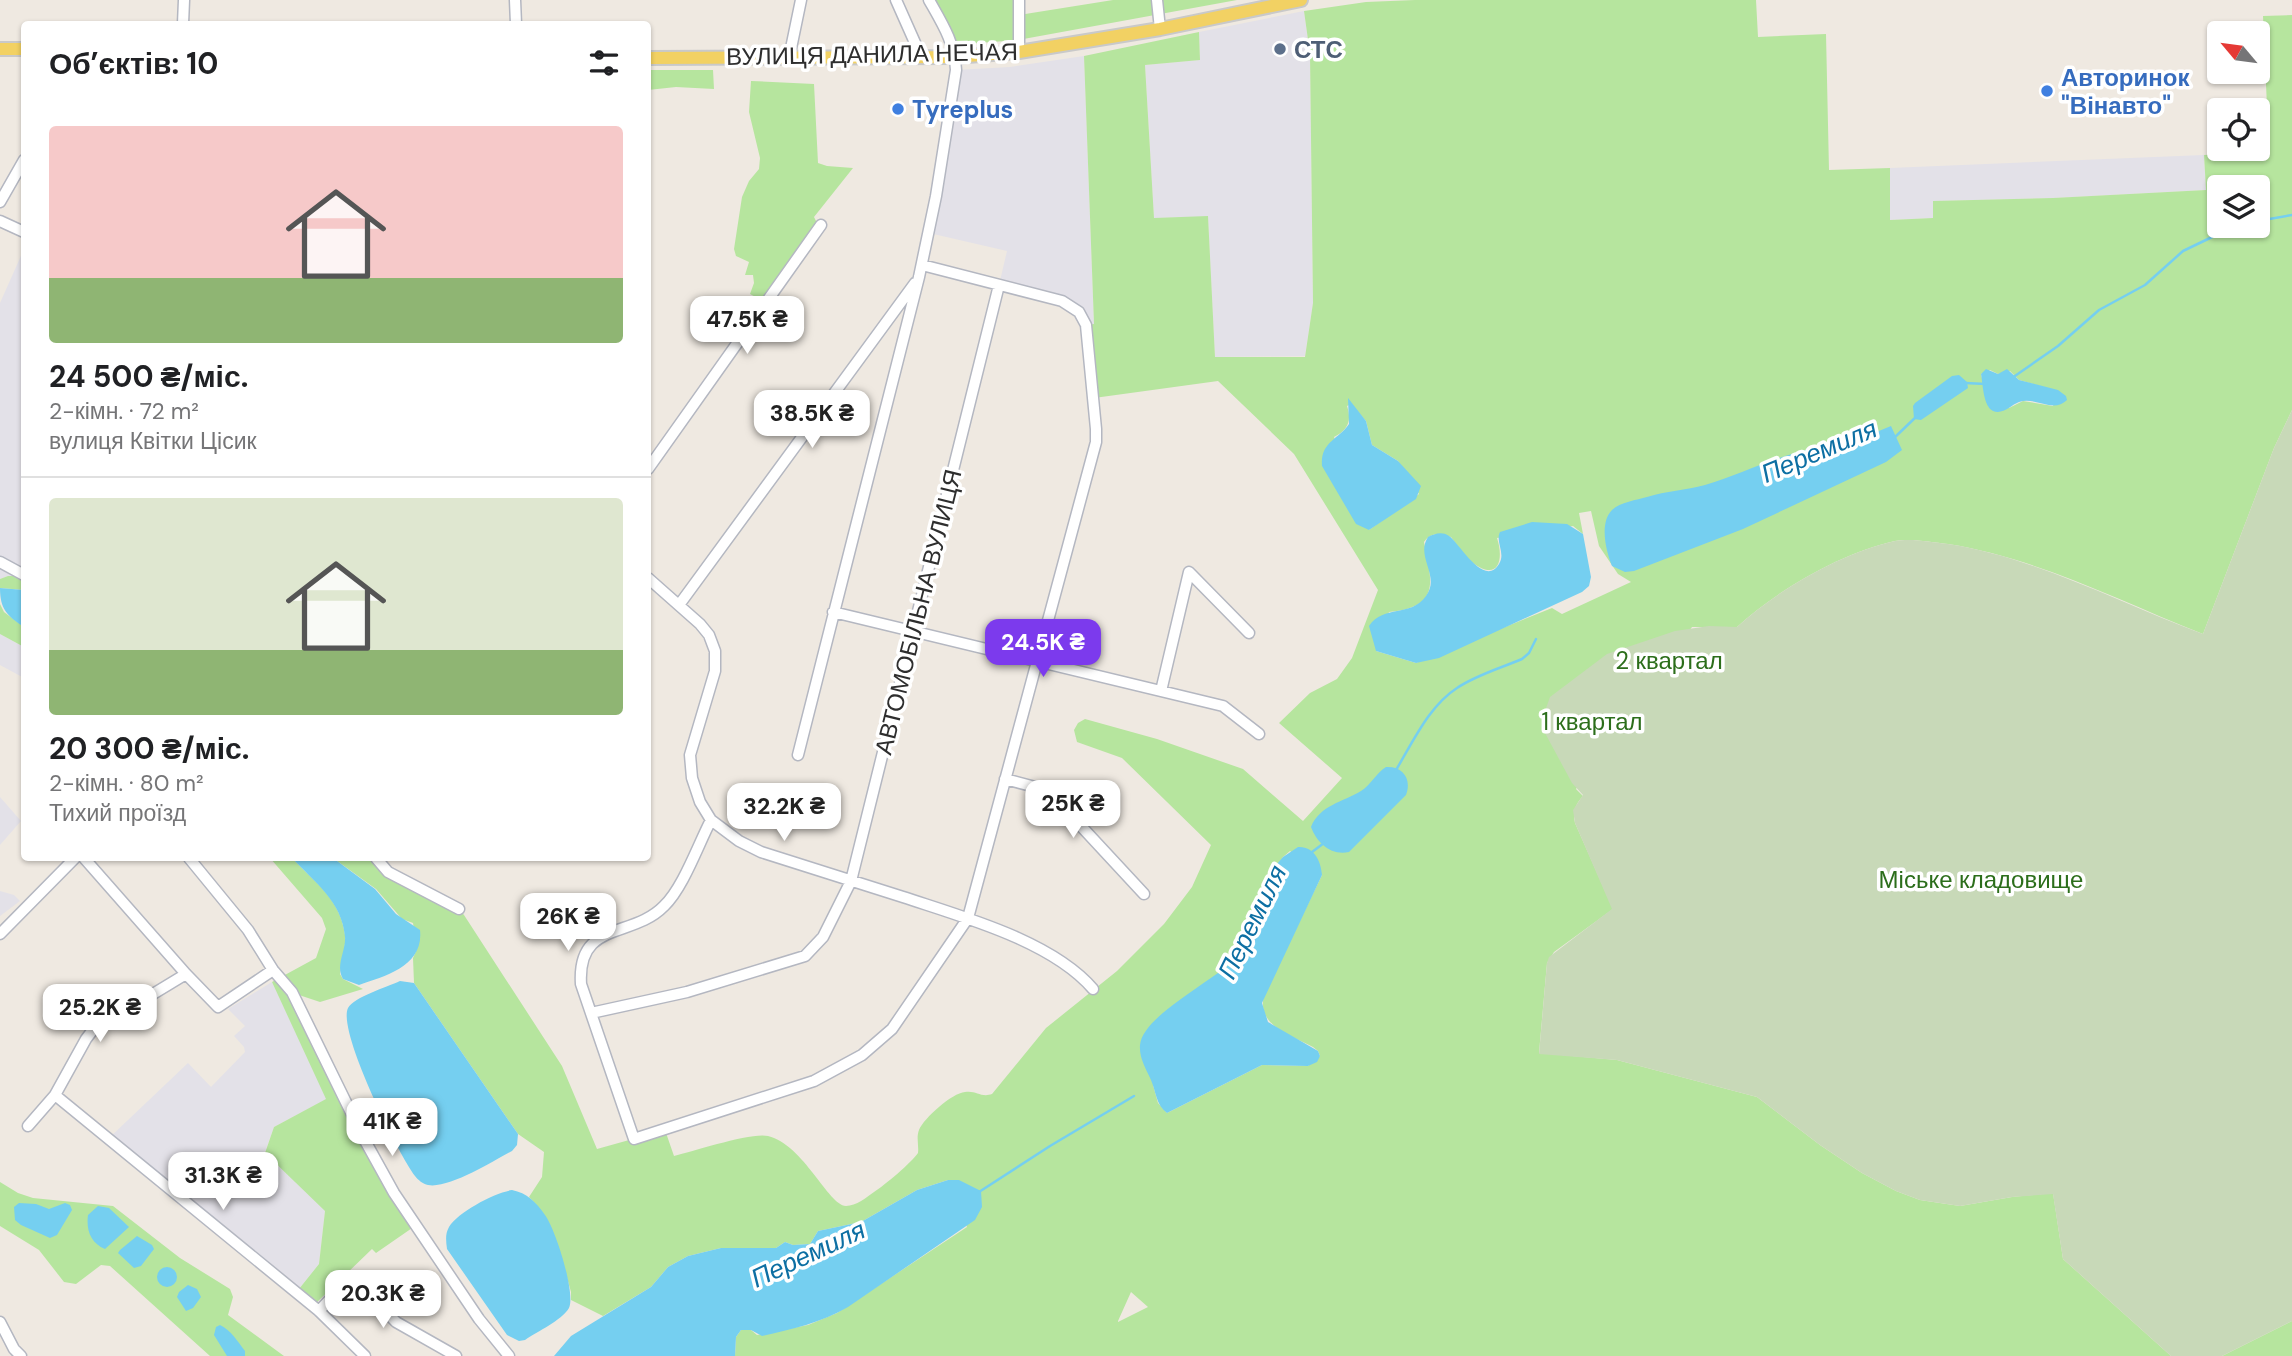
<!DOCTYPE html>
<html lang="uk">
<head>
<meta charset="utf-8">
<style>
  :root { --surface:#fff; --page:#f6f6f6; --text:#202124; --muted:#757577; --line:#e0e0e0; --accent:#7c3aed }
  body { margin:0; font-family:"DM Sans",sans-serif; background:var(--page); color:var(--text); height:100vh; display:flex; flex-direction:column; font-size:26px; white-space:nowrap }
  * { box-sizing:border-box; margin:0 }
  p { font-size:23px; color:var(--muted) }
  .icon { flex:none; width:38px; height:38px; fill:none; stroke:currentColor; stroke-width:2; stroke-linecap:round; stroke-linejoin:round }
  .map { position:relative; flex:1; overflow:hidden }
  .side { position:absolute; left:21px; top:21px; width:630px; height:840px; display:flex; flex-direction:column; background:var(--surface); border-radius:7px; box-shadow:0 2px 5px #0004 }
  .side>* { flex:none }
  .needle { width:46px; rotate:299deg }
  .fabs { position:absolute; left:2207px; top:21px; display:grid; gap:14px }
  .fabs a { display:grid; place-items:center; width:63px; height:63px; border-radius:7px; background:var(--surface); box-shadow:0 2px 5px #0004; font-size:35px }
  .price { position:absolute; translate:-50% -60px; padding:0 16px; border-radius:14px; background:#fff; color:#222; font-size:23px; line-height:46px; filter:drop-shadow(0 2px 4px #0008) }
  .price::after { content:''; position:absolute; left:50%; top:42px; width:21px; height:16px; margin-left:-10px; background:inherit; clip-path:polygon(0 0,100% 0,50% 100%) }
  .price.on { background:var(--accent); color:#fff }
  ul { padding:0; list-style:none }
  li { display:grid; align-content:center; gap:14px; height:371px; padding:0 28px }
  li+li { border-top:2px solid var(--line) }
  li span { display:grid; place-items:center; height:217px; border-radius:7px; color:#555 }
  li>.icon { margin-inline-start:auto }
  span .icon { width:126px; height:126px; fill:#fffc; stroke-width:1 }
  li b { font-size:30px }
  h2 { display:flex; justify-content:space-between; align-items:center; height:84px; padding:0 28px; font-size:30px }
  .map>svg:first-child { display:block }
  .industrial { fill:#e3e1e8 }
  .green { fill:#b6e59e; fill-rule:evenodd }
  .cemetery { fill:#c8d9b8 }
  .water { fill:#75cff0 }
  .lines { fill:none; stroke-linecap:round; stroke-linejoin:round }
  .stream { stroke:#75cff0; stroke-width:2.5 }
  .minor-casing { stroke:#b4b7c1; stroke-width:13 }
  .major-casing { stroke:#c9c9c9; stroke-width:16 }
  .minor { stroke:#fff; stroke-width:10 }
  .major { stroke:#f2d163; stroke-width:12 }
  .service-dot { fill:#5c6f8a; stroke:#fff; stroke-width:2.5 }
  .shop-dot { fill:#3f7fe0; stroke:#fff; stroke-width:2.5 }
  .labels { text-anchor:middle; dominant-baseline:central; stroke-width:7; stroke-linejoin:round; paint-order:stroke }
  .service-label { font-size:24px; font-weight:bold; fill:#4e5e75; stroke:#fff; text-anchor:start }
  .street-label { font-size:24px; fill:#2e2e2e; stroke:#fff }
  .shop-label { font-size:24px; font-weight:bold; fill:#366cbe; stroke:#fff; text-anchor:start }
  .park-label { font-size:24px; fill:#2c6e1b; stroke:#fff }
  .water-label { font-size:26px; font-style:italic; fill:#0d6fa3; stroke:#fff }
</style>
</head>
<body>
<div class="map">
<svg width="2292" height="1356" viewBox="0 0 2292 1356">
  <rect width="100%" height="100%" fill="#efe9e1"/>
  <path class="industrial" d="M1304,11l6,43 3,249 -8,53 -90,1 -7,-140 -54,1 -9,-153 55,-5 -1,-28z
    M1084,56l10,268 -8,1 -13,-18 -74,-22 8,-34 -78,-18 27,-163 54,-3z
    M2204,155l2,35 -153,8 -119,3 -1,17 -43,2v-52z
    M24,249v327h-16l-8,3v-276z
    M0,634l24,13v31l-24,-13z
    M0,797l21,24 -21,24z
    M0,891l14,4 6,6 -20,15z
    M272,982l55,117 -53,28 -9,25 60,59 -6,53 -20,25 -191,-150 80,-76 23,24 34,-35 -1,-5 -10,-11 11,-10 -17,-17z"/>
  <path class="green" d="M929,0h90v15l94,-15h124l-219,40 -65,5z
    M1415,0h341l2,37 68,-3 3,136 61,-2v52l43,-2v-17l120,-3 153,-8 -2,-35 65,-3 -6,-136 29,-1v395l-18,38 -71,186c-83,-33 -166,-76 -255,-90 -17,-2 -37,-6 -53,-3 -54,12 -118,49 -158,86h-45l-116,162 7,7c-7,8 -11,15 -8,27l38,86 -59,43 -7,11 -8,90 78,7 140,37 63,48 42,28 34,18 24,9 40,6 52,-9 41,-4 10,66 108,97h-1436l1,-19 5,-7h10l6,5 51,-10 29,-12 130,-86 -19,-47 -31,10 -56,32 -43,9 -8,13 -17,1 -8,-3 -9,6h-55l-33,8 -20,11 -17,20 -48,29 -32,-16v-8c-10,-35 -16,-69 -42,-95l13,-20 2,-25 -26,-18 -104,-151 -1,-25 4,-9 -4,-26 -11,-4 -26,-30 -43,-31h43l6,9 77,42 5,6 98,151 35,83 68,-19 9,26c20,-5 78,-24 94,-20 36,9 60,69 78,70 10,0 21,-9 28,-14 11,-7 37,-29 44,-39 1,-8 -2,-15 1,-23 5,-12 33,-37 46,-38 11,-2 16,6 27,2l54,-66 71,-57 47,-47 28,-37 19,-42 -89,-87 -45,-16 -3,-12 4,-7 7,-4 72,20 86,30 60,52 39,-43 -63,-55 31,-30 27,-14 15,-21 26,-68 -84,-136 -76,-73 -124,17 -8,-73 8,-1 -10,-268 115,-24 1,28 -55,5 9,153 54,-2 7,141h90l8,-54 -3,-249 -6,-43 62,-9zM2219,187h39v39h-39zM1990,370l8,4 12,-3 9,9 39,11 -5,15 -30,-5 -14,7 -20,-1 -8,-33zM1351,404l15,17 6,24 26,16 21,33 -50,36 -35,-93c14,-7 18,-16 13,-31zM1591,511l8,35 19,28 13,8 -69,32 -10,-6 -136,55 -40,-12 13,-39c52,-5 43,-30 35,-70 8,-11 16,-7 27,-5 7,9 13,20 22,26 26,19 31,-4 24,-25l76,-12 10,8 -4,-21zM1290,851l32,24 -58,120c-8,31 27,40 49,52l5,4 2,5 -12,10 -46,-1 -95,48 -9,-10 -5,-18 78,-121 21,-25 21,-67 10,-15zM1131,1292l17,15 -30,15v-1z
    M648,70h65l1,19 -38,-2 -28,3z
    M751,81l63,3 4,79 9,3 26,2 -39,49 3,6 -54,78 -13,-7 4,-11 -1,-8h-8l4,-13 -13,-6 -2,-7 8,-52 7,-16 10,-12 1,-11 -11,-46z
    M8,576h16v14l-24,-2v-9z
    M0,604l4,8 20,15v20l-24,-13z
    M270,858h22c23,25 48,40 53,77 1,12 -3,27 -5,39l3,5 20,10 -43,13 -27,-9 122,233 -39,27 -4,-4 -59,57 -14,-17 20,-25 6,-53 -60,-58 9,-26 52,-28 -54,-117 44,-24 10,-29 -4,-11z
    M0,1182l18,11 15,5 80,8 67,52 50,31 3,8 -5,18 56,41h-74l-100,-90 -9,-1 -25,19 -12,-2 -25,-32 -39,-24z
    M2292,1321v35h-70z"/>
  <path class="cemetery" d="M2292,410v911l-70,35h-51l-108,-97 -10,-65 -41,3 -52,9 -40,-6 -24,-9 -34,-18 -42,-28 -63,-48 -140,-37 -78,-6 8,-91 2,-6 63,-48 -37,-86 -2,-13 10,-15 -11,-12 -27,-50 -1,-19 6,-17 57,-43 68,-23 34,-5 28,1c40,-37 104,-74 158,-86 16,-3 36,1 53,3 90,14 171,59 255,90l71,-186z"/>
  <path class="water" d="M1986,369l12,5 9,-5 12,11 39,10 8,6 1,4c-14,14 -31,-4 -48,2 -8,3 -16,13 -26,9 -10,-5 -10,-27 -12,-37z
    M1959,375l8,7 1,6 -47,32 -7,-1 -1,-13 2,-3 37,-27z
    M1348,398l18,23 6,24 26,16 23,25 -5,13 -47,31 -13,-6 -34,-58c-2,-24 16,-26 27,-42z
    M1891,426l11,24 -16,12 -143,67 -109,42 -9,1 -13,-6c-6,-15 -13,-43 0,-56 8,-8 25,-10 35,-13 19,-6 39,-7 58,-12 36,-11 69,-28 106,-36l9,6 8,-1 12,-7z
    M1532,522l35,2 16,10 8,43 -2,9 -7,6 -143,66 -23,5 -40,-12 -7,-25c15,-22 41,-8 57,-30 15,-20 -11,-39 2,-59 6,-3 14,-6 21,-1 9,5 35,53 50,28 7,-11 -4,-22 1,-32z
    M0,588l24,2v37c-17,-11 -24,-18 -24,-39z
    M1386,767c17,-1 26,12 20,28l-57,57c-18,4 -32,-9 -38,-25 9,-22 32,-25 50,-36 10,-6 15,-18 25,-24z
    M1298,847c16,-1 23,14 24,28l-60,128 6,19 50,29 2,5 -3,6 -9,4 -46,-1 -95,48c-11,-8 -11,-21 -16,-33 -5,-11 -12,-22 -11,-35 3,-32 84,-68 105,-96 19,-24 18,-58 32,-85l6,-7z
    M292,858h41l42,31 21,25 24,16c4,36 -34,46 -61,55l-16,-6c-8,-13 3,-28 2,-42 -3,-36 -31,-55 -53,-79z
    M400,981l14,2 104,151 -1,11 -5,6c-19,10 -63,38 -84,34 -5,-1 -10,-5 -13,-9 -17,-23 -78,-145 -67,-168 6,-11 39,-21 52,-27z
    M948,1180h11l22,11 1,16 -7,13 -127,87c-27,16 -56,22 -86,29l-11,-6h-10l-5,7 -1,19h-181l17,-20 80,-49 17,-20 20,-11 33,-8h55l9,-6 8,3 17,-1 8,-13 43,-9 56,-32z
    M512,1190c15,3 24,12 33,25 10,13 31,78 24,93 -8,13 -31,23 -44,32l-6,1 -12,-6 -60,-86c-1,-8 -2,-15 2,-22 9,-15 45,-34 63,-37z
    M19,1203l17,1 13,5 16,-6 5,2 2,5 -15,25 -7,3 -29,-13 -6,-5 -1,-13z
    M98,1206l11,2 20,19 -24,22c-14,-6 -19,-18 -17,-34z
    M137,1236l15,9 2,4 -13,17 -7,2 -16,-15 2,-3z
    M157 1277a10 10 0 1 1 20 0a10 10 0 1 1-20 0Z
    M188,1285l9,4 4,8 -8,11 -7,3 -9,-14 2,-5z
    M220,1325c11,5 18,17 25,26v5h-18l-13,-21 2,-8z"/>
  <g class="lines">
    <path class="stream" d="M2258,221l34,-6
      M2012,378l46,-32 41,-36 46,-25 38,-34 52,-25
      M1965,383l21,1
      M1894,438l23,-22
      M1396,770c17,-28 33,-64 61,-82 19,-13 44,-20 65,-29l7,-6 7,-14
      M1312,852l12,-9
      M979,1192l71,-46 84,-50"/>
    <g class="minor-casing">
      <path id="minor" d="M515,0l1,24
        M896,0l20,45v12
        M1157,0l3,29
        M183,24l1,-24
        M1019,52v-52
        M789,58l12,-58
        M0,202l24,-42
        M0,221l24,11
        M648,469l173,-244
        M0,562l24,13
        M648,578l52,46 9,11 6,16v20l-25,84 2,23 8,24 11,18 28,21 22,11c48,15 95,30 142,45 60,20 149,44 190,92
        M679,605l236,-322
        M833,612l390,94 36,28
        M1161,691l28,-119 60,61
        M798,755l121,-478 17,-81 20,-126c-1,-27 -14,-47 -27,-70
        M1005,779l34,9 15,9 90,97
        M711,820c-13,25 -28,68 -47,86 -32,33 -87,14 -83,78l53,155 180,-58 48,-26 30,-26 76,-111 128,-476v-13l-10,-104 -7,-13 -17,-11 -140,-36
        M84,858l102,116 32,33 55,-37
        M189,858l59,72 25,40 19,22 71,145 31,56 85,126 30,37
        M376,858l12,14 71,37
        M0,934l75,-76
        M591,1013l96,-21 118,-36 18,-19 28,-56 148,-596
        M55,1095l264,216 46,45
        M28,1126l27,-31 31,-56 12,-16 10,-8 45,-21 33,-20
        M319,1311l30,-32 4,-1 43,44 60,34
        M0,1322l14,27 7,7"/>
    </g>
    <g class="major-casing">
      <path id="major" d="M0,49h24
        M648,58l307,-1 64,-5 141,-23 141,-29"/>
    </g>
    <use href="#minor" class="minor"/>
    <use href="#major" class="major"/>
  </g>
  <circle class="service-dot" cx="1280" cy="49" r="7"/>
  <g class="shop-dot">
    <circle cx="2047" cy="91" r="7"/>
    <circle cx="898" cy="109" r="7"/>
  </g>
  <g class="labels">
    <g class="service-label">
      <text x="1294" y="49">СТС</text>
    </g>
    <g class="street-label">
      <text transform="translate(872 54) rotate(-1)">ВУЛИЦЯ ДАНИЛА НЕЧАЯ</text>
      <text transform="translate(918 612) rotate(-76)">АВТОМОБІЛЬНА ВУЛИЦЯ</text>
    </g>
    <g class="shop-label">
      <text x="2061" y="77">Авторинок<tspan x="2061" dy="28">"Вінавто"</tspan></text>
      <text x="912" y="109">Tyreplus</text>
    </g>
    <g class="park-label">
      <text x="1669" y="660">2 квартал</text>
      <text x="1592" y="721">1 квартал</text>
      <text x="1981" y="879">Міське кладовище</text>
    </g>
    <g class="water-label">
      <text transform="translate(1819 451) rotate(-23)">Перемиля</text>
      <text transform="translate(1252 922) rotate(-64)">Перемиля</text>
      <text transform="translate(808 1254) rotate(-25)">Перемиля</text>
    </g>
  </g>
</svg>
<div class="fabs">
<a><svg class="needle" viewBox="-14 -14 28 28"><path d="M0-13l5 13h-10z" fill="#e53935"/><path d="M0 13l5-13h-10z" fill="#757577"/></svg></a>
<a><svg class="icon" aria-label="locate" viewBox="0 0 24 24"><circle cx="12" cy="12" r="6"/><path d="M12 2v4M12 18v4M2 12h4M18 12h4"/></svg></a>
<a><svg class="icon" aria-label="layers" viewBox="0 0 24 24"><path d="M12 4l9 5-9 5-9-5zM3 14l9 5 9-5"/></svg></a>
</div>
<b class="price" style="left:747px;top:356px">47.5K ₴</b>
<b class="price" style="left:812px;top:450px">38.5K ₴</b>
<b class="price on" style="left:1043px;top:679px">24.5K ₴</b>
<b class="price" style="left:1073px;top:840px">25K ₴</b>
<b class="price" style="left:784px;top:843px">32.2K ₴</b>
<b class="price" style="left:568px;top:953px">26K ₴</b>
<b class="price" style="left:100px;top:1044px">25.2K ₴</b>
<b class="price" style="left:392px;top:1158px">41K ₴</b>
<b class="price" style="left:223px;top:1212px">31.3K ₴</b>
<b class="price" style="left:383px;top:1330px">20.3K ₴</b>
<section class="side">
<h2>Об’єктів: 10<svg class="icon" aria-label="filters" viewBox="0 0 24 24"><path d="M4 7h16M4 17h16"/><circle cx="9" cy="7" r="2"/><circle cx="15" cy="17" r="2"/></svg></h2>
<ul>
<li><span style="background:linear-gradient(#f6c9c9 70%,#8fb573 0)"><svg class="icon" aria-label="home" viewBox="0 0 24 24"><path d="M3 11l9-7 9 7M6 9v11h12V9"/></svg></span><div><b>24 500 ₴/міс.</b><p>2-кімн. · 72 m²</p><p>вулиця Квітки Цісик</p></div></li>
<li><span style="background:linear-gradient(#dfe7d0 70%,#8fb573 0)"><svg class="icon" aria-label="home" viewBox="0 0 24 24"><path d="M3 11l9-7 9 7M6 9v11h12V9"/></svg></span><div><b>20 300 ₴/міс.</b><p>2-кімн. · 80 m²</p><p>Тихий проїзд</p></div></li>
</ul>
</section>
</div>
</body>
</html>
